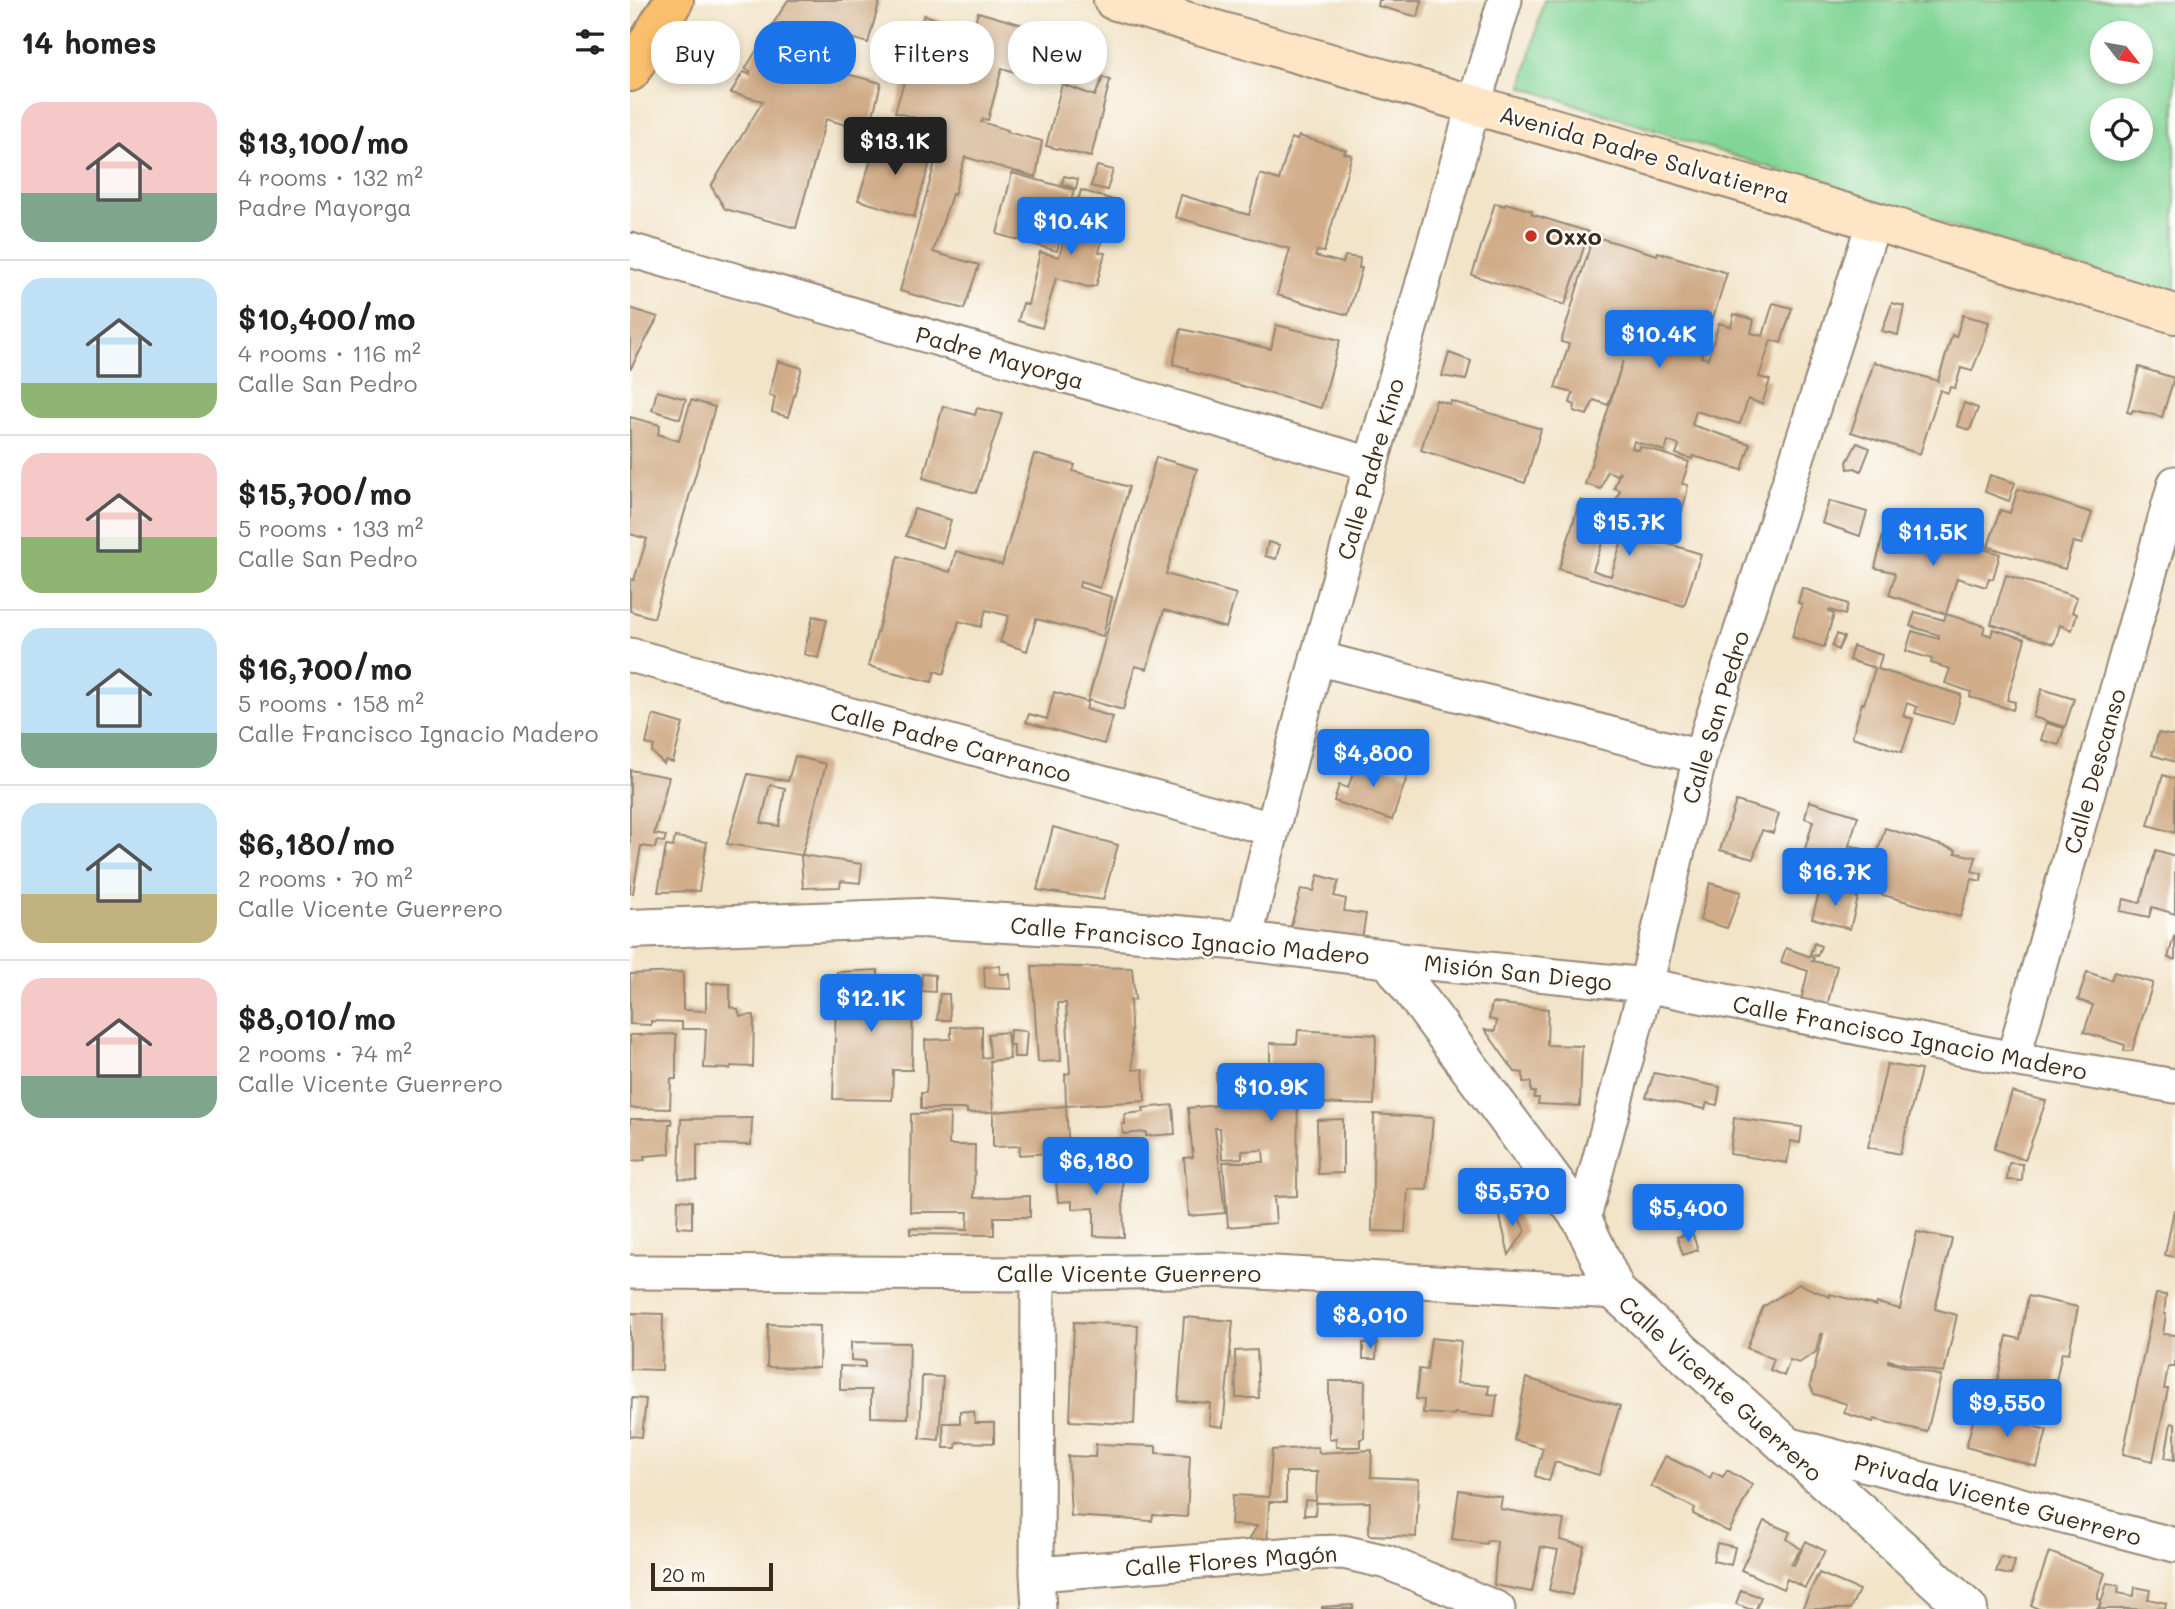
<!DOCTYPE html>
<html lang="en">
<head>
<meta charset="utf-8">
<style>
  :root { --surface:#fff; --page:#f2f2f2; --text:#222; --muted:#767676; --line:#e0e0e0; --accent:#1a73e8 }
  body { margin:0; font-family:Mali,sans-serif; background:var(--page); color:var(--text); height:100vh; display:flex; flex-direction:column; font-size:26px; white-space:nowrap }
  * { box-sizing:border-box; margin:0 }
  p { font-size:23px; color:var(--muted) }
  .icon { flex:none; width:38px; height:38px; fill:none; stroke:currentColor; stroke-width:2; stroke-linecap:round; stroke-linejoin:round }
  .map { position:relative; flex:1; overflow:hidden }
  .details { display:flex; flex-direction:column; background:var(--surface); width:630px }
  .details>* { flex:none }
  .guide { position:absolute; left:21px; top:21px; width:665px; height:63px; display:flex; gap:14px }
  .needle { width:46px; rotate:121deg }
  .buttons { position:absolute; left:1460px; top:21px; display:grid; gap:14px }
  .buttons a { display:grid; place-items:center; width:63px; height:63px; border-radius:50%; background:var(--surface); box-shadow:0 4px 10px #0003; font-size:35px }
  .scale { position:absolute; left:21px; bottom:18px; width:122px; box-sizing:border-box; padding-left:7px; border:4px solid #3b2a1e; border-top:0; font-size:19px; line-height:24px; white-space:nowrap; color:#3b2a1e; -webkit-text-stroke:5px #fdfcf7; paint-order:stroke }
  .price { position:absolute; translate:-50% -60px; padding:0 16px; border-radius:7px; background:var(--accent); color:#fff; font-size:23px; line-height:46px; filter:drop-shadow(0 2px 4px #0008) }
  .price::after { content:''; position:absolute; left:50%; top:42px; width:21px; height:16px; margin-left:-10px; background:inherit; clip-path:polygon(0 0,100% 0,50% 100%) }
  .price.selected { background:#222; color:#fff }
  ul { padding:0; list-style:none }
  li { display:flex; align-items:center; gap:21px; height:175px; padding:0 21px }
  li+li { border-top:2px solid var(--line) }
  li span { display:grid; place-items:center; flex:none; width:196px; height:140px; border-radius:21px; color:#555 }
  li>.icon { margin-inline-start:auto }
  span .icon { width:84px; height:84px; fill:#fffc; stroke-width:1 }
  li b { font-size:30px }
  h2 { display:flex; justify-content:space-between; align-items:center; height:84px; padding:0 21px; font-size:30px }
  .pill { padding:0 24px; border-radius:28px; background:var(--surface); box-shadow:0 4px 10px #0003; font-size:24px; line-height:63px }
  .pill.selected { background:var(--accent); color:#fff }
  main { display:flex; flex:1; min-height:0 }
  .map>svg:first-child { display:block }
  .green { fill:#82d596; stroke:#5e805a; stroke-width:2; fill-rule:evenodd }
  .building { fill:#d0ac88; fill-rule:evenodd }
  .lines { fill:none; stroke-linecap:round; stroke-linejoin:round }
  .minor-casing { stroke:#968774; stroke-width:37 }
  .tertiary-casing { stroke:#968774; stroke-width:42 }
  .secondary-casing { stroke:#968774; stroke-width:42 }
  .primary-casing { stroke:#968774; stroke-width:42 }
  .minor { stroke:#fff; stroke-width:33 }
  .tertiary { stroke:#fff; stroke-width:38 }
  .secondary { stroke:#fde5c5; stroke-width:38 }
  .primary { stroke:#f9bf6d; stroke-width:38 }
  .poi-dot { fill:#c8321e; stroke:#fdfcf7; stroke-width:2.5 }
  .labels { text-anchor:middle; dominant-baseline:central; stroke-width:5; stroke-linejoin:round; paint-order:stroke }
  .street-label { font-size:23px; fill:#3b2a1e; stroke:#fdfcf7 }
  .poi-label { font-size:23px; font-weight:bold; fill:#3b2a1e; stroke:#fdfcf7; text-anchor:start }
</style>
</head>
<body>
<main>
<section class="details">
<h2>14 homes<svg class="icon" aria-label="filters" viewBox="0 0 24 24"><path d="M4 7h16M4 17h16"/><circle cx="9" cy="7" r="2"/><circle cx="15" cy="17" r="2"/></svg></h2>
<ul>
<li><span style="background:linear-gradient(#f6c9c9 65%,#7fa58c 0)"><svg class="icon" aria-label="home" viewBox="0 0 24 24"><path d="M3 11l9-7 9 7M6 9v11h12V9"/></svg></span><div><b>$13,100/mo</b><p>4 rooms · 132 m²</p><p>Padre Mayorga</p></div></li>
<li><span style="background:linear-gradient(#bfe0f5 75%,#8fb573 0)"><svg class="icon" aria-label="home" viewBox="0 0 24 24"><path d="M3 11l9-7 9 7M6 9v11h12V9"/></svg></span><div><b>$10,400/mo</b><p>4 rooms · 116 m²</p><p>Calle San Pedro</p></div></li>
<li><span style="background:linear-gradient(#f6c9c9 60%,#8fb573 0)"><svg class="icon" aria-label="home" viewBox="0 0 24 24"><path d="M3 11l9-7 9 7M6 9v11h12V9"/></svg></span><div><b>$15,700/mo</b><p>5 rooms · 133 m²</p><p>Calle San Pedro</p></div></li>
<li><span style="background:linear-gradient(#bfe0f5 75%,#7fa58c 0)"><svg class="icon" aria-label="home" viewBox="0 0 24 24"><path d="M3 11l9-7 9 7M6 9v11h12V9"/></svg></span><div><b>$16,700/mo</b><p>5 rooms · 158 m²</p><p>Calle Francisco Ignacio Madero</p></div></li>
<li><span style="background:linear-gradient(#bfe0f5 65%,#c2b280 0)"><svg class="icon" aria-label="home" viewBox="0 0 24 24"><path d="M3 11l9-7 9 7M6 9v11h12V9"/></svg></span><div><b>$6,180/mo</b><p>2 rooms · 70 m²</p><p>Calle Vicente Guerrero</p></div></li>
<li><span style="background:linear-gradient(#f6c9c9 70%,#7fa58c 0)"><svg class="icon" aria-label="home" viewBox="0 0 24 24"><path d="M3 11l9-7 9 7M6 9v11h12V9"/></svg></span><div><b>$8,010/mo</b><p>2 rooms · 74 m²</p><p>Calle Vicente Guerrero</p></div></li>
</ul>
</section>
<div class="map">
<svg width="1545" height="1609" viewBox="0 0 1545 1609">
  <rect width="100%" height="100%" fill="#fdfcf7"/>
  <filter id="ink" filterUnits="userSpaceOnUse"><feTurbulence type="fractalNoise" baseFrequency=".0143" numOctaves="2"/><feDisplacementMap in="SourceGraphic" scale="14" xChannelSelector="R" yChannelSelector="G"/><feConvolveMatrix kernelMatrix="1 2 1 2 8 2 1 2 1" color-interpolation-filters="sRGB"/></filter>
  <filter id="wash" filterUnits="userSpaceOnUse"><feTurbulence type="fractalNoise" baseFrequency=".00686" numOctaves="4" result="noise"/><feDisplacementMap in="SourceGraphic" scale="28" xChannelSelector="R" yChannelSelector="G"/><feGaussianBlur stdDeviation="1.57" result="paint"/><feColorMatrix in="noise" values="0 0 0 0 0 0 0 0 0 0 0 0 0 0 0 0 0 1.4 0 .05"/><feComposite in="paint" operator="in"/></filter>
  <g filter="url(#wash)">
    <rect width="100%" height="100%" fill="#f2e4c9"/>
    <path class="green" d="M914,0h631v299l-653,-212zM1472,33h38v39h-38zM1472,110h38v39h-38z"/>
    <g id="blocks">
      <path class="building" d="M158,0h92l-12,43 -31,-9 -9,35 53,14 -12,49 -43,-13 -30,109 -71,-19 -14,-23 52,-85 -32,-8 12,-21 7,2v-3l-5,-2z
        M749,0h43l-4,17 -40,-11z
        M348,12l73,21 -13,46 -36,-11 -14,52 -5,-1 -2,3 27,8 -1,2 35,9 -6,36 -71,-20 -11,38 -2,-1 -19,58 46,13 -15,44 -64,-18 39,-143 -35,-11 6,-17 34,10 2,-3 -51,-15 29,-97 32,10 -5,18 17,4z
        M473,77l7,3 -19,77 -45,-11 16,-62 33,12z
        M669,136l47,14 -2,3 8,2 -28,97 -7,-1 -2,5 28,7 2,-7 15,2 -1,10h3l-14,47 -71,-20 13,-46 -115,-32 6,-22 68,20 11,-41 19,6 12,-42 6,2z
        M244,137l58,18 -18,62 -56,-17 16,-49 -4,-1z
        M467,166l16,4 -6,20 -16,-4z
        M382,173l62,17 -17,61 -60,-17z
        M434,176l14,3 -2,10 -14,-5z
        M451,190l32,10 -14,52 6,1 -9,33 -8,1 -32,-9 -14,50 -24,-7 5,-18 5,2 12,-53 19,5 4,-16 3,1z
        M865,203l10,3 1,-3 26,8 -1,3 58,18 -24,73 -93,-30z
        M963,236l64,19 1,-3 69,21 -26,84 7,2 11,-36 12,4 3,-13 20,6 -3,13 12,3 10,-33 19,5 -11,35 -10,-3 -12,37 11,3 -8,24 -14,-5 -8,25 -44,-13 -4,14 58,19 -8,26 -49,-14 -1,3 -16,-5 3,-9 -11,-4 -3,10 -31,-10 -2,7 7,2 1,-4 49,16 -7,22 6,1 -2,11 -4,15 -6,-2 -4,15 -58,-19 6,-15 -6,-2 6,-17 -3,4 -10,-4 -6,18 -16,-5 38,-123 -15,44 -14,-5 -7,15 -13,-4 1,-6 -5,-2 3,-10 -18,-5 14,-44 -8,-2z
        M1262,303l12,3 -6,29 -16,-4z
        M0,308l28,9 -28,53z
        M1333,315l26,7 -5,19 -12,30 -11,-3 -6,20 -5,-1 -2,6 -8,-3 -20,64 -69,-22 23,-70 64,19 14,-46 4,2z
        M646,325l64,15 -19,68 -133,-37v-3l-15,-4 8,-35 90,20z
        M819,353l22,8 -5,19 -24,-4z
        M148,361l24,7 -14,49 -16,-5 3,-15 -6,-2z
        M1509,367l35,11 -12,39 -29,-7 -2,3 -4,-1z
        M27,391l29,8 -6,20 -28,-9z
        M61,400l24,7 -61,211 -24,-7v-32l4,1 13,-41 -17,-5v-117l30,8 -2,9 21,7z
        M806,400l14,4 1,-3 90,28 -16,54 -104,-33z
        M1334,403l14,5 -8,22 -13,-4z
        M313,406l32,9 2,-7 25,6 -26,79 -53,-15z
        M1227,443l13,5 -9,23 -6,-3 -7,1 -1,-7z
        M404,454l41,11 -2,6 56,16 -29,101 -20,-6 -1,5 33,10 -9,39 -67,-17 -9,32 -27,-9 9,-26 -23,-6 -5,17 -22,-6 -15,53 -9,-3 -3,11 -64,-16 30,-110 52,16 6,-21 46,14z
        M526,457l41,12 -31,105 70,20 -10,34 -62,-18 -17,59 -12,-3 -12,44 -35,-10z
        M1360,475l25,8 -6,18 -24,-9z
        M1388,489l74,24 -10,31 -9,-2 -8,27 -77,-22 12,-37 10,3z
        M950,500l39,12 -3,10 -6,-2 -17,50 7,3 11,3 14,-46 76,24 -17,52 -125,-37z
        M1199,501l38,11 -7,24 -38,-13z
        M284,509l37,11 -8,28 -37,-12z
        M1279,526l10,3 -3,11 23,7 4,-11 57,18 -7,25 -4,-1 -3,9 -29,-9 -11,36 -57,-19 6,-20 -2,-3 -18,-4 9,-37 21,6z
        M638,542l12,3 -4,14 -11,-3z
        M1376,575l71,22 -5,15 5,2 -5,16 -12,-5 -6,19 -63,-20z
        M1172,588l46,16 -3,11 -15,-5 -1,2 5,2 -10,33 -32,-10 10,-33 -4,-1z
        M1285,612l29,8 2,-6 39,12 -2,7 8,3 2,-7 32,10 -18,61 8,2 -2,8 -43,-13 1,-5 -26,-9 5,-14 -19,-6 1,-4 -26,-8 6,-20 27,8v-4l-29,-9z
        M183,616l14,3 -9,39 -14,-4z
        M1207,634l7,3 -6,13 -6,-4z
        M1223,646l29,9 -4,14 83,26 -8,29 -38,-11 2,-6 -10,-4 -4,13 10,3 -11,33 -50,-15 10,-34 2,1 11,-36 -26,-8z
        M1412,689l32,10 -9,28 -32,-10z
        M424,692l34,10 -2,7 27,8 -9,27 -78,-22 3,-8 18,5z
        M23,715l30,9 -10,38 -8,-2 -1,4 -12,-12 2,-6 -8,-2z
        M1416,723l18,5 -5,17 -18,-5z
        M1528,733l17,3v26l-23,-7z
        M165,756l31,8 -24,91 60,9 -2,19 -19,-2 -1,6 -37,1 -2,-33 -74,-11 21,-70 40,7zM140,785l15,3 -6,38 -18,-3z
        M728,758l50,16 -16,46 -58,-19 5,-16 9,3z
        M0,770l39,7 -15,57 12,2 -2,6 -7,-1 -2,7 -14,-2 -8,47h-3z
        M1533,775l12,4v54l-27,-8z
        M1106,801l43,13 -6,19 -11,-3 -9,29 -33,-9z
        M1179,801l49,15 -21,69 -39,-12 15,-52 -8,-3z
        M423,827l65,18 -15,55 -66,-10z
        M1255,828l71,22 -1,3 21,4 -4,14 10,3 -1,7 -9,-2 -12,38 -94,-27z
        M45,837l32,5 -8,49 -41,1 8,-46 7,1z
        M1222,846l17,5 -11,36 -18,-5z
        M1526,850l19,6v58l-23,-7 -3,10 -29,-6 4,-12 16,4z
        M688,875l21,6 -5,15 12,3 -2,12 22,3 -4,25 -72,-9 11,-41 13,2z
        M1080,883l31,9 -14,36 -27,-8z
        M1191,887l37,11 -8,31 -38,-11z
        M1544,936h1v24l-7,-2z
        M1184,943l7,3 -4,10 -7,-2z
        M1156,948l28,10 -2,3 25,5 -10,40 -26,-6 7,-29 -27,-9z
        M370,966v8h10l1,15 -26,-1 -1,-21z
        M402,966l100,2 3,32h-5l3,70 10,-1 2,32 -79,5 -1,-32 5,-1 -4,-70h-8l3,58 -23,1z
        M248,970v6l35,3 -1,91h-19l-1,30 -59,-1 4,-127z
        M53,972v38l23,1v-28l24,1v23l8,2 2,7 14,-1 -1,52 -22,-1 -1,3 -26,-1 2,-39h-24v-7l-31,-1v4l-21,-1v-50z
        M1457,972l24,8 3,-8 39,11 -21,68h-8l1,-6 -41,-13 9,-27 -15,-5z
        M292,974l13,1v17l-14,-1z
        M310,994h9l1,26h-13z
        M862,1003l56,6 -1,36 35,1 -2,60 -42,-2 1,-6h-5l1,-6h-4v-10h-8v-9l-8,-1 -30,-42 10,1 2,-10 -8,-2z
        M352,1026v32l8,-1 -2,-23 19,-2 3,27 -20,2 3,51 -26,1v-4h-46v-16h5l1,-12 -2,-41 26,-1v-12z
        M380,1030l17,1 -2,26h-11v-12h-5z
        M668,1030l78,5 -2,70 -61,-2 3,-26h-18l-1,119 -23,1 2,26 -48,4 -5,-65h41l-1,-12 -21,1v7l-20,1 -2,-31h-5l10,85 -36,3 -5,-58 9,-1 -5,-49 31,-3 -3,-32 54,2v-32l27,1z
        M46,1034v45h-5l-1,30 -40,-1v-73z
        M1257,1064l34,6 -21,84 -32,-7z
        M1024,1073l66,14 -3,18 -10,-2 -2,6 -59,-12z
        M1382,1092l34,9 -21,59 -31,-11z
        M543,1105l2,29 -29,2v-4l-23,2 -1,-10h3v-10l19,-2 -1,-4z
        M436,1106l3,46 -50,3 1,-9 -27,1v-35z
        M320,1113l-1,32h26l-1,53 56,-2v21h-36v18l-84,-1v-6l57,2 1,-18h-58l1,-98z
        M744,1114l59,4 -6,72 -19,-1 -3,43 -33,-1z
        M122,1118l-1,27 -54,-1v36l-18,-1 2,-60z
        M1104,1118l68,9 -2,16 -9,-2 -4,22 -57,-9z
        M0,1119h41l1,5h-3l1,30 -26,2 1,4 -15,1z
        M713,1119v54l-25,1 -1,-54z
        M1379,1163l14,1 -1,17 -15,-1z
        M463,1164l1,8h28l2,65 -30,-1v-28l-22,1v-8l-14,1 -2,-21 14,-1 -1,-15z
        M48,1200l14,1v27l-15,-1z
        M885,1209l10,22 -16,24 -10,-42z
        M1544,1210h1v47l-10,-2z
        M1062,1232l6,18 -15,5 -6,-18z
        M1287,1232l35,7 -17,70 22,6 -13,58 -56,-13v2l53,14 -14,56 -53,-13 -1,3 -29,-9 3,-9 -33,-10 -4,-9 13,-51h-3l-4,18 -17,11 -9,-3 -6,16 -14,-6 4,-11 -27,-11 16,-41 36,-23 31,13v-3l46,12 1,-3 23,6z
        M1526,1294l10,1 -2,19h2l-3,20 12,1v32h-7l-4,22h4l-15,72 -30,-7z
        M1398,1296l50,11 -9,46 -7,-1 -10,48 6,1 -4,21 -10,-3 4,-19 -52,-12 11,-52 13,3z
        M0,1313l33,1 -1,56 -32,-1z
        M554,1317l49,4 -10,106 -14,-2 1,-22 -32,-2z
        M444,1322l64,3 -4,99 -64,-3z
        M138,1324l52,2 -1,42 -52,-1z
        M801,1338l30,3 -4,42 32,3 -1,8 9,1 -3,22 -40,-4v2l-31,-2 1,-13 -8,-1 3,-30 8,1z
        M221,1342l59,1 -2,75 -37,-1v-27h-31v-24l25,1v-6l-14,-1z
        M733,1343h14l-1,16h-13z
        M627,1350l2,48h-23l-1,-47z
        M292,1376l21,1 -4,63 -19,-2z
        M896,1378l94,28 -21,69 -44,-13 -6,19 -14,-5 8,-28 -29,-8z
        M699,1381h36l-1,57 -4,1v8h-24v-9l-7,1z
        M2,1398l14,1 -4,38 -12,-1z
        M330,1411l14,1 1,11h19v20l-37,-1 -1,6h-12l-1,-25h17z
        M1346,1411l71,19 -10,37 -71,-20z
        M1541,1423l4,1v36l-10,-2z
        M466,1444l60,2v7l34,2 -3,62 -34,-2 -1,6 -81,-5 -3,-60 27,1z
        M688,1447l1,6 53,-3 -1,27 48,2 -3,58 -47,-2 1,-33 -54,1 -1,12h-11l1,-15 11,1 1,-29h-31v30h-17l-2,45 -23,1 13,-22 -26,-1 2,-30 36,2 3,-47z
        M1035,1456l45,22 3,-6 10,5 4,-7 25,15 -23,47 -36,-18 2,-6 -44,-22z
        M829,1490l43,7 -2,12 64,11 -4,20 24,6 -12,49 -23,-5 9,-40 -17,-3 -9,45 -38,-7 3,-44 -10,-1 -1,4 -34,-5z
        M1134,1521l26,11 -3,7 14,10 -10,15 3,1 12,-24 19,10 -20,37 -18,-9 -4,10 -42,-19z
        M1087,1543l18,4 -4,18 -18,-4z
        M1419,1552l56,21 -7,21v5l3,1 -3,9h-59l-8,-3z
        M1371,1557l14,4 -4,14 -15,-3z
        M1189,1573l40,17 -9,19h-48z
        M1477,1583l12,3 -1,7 16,3 1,-9 15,3 -2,9 18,4 -1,6h-66z
        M1111,1590l20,7 -5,12h-7l-13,-5z
        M723,1605v4h-31v-2z"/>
    </g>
  </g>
  <g filter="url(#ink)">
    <use href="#blocks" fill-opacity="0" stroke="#968774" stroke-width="2"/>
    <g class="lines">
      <g class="minor-casing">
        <path id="minor" d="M0,250l741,214
          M0,655l642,174
          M687,658l383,99
          M615,941c46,-193 99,-384 154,-574 35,-123 69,-245 106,-367
          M759,959l257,26 367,74 162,27
          M1383,1059l162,-576
          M953,1221l63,-236 54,-228 174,-536
          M0,1272l408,2 182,-4 396,22
          M408,1274l-1,300 2,35
          M1153,1443l392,102
          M407,1574l269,-21 37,-1 44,10 111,47"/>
      </g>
      <g class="tertiary-casing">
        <path id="tertiary" d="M0,929l291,-11 186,11 138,12 144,18 194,262 33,71 352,317"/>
      </g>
      <g class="secondary-casing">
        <path id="secondary" d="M483,0l761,221 301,93"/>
      </g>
      <g class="primary-casing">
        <path id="primary" d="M0,72l44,-72"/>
      </g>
      <use href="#minor" class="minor"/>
      <use href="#tertiary" class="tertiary"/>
      <use href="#secondary" class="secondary"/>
      <use href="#primary" class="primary"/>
    </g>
  </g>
  <circle class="poi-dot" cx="901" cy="236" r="7"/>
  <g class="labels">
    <g class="street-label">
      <text transform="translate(1015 154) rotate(16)">Avenida Padre Salvatierra</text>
      <text transform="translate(370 357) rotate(16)">Padre Mayorga</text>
      <text transform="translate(740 469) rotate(-74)">Calle Padre Kino</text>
      <text transform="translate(1085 717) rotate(-73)">Calle San Pedro</text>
      <text transform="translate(321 742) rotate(15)">Calle Padre Carranco</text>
      <text transform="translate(1464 771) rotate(-74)">Calle Descanso</text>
      <text transform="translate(560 940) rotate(5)">Calle Francisco Ignacio Madero</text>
      <text transform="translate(888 972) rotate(6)">Misión San Diego</text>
      <text transform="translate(1280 1037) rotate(11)">Calle Francisco Ignacio Madero</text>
      <text x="499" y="1273">Calle Vicente Guerrero</text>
      <text transform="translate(1091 1388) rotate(42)">Calle Vicente Guerrero</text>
      <text transform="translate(1368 1499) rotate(15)">Privada Vicente Guerrero</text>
      <text transform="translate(601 1560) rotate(-4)">Calle Flores Magón</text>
    </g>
    <g class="poi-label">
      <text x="915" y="236">Oxxo</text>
    </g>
  </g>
</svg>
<div class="buttons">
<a><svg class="needle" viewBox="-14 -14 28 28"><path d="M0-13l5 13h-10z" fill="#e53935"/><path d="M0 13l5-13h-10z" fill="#767676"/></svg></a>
<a><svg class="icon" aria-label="locate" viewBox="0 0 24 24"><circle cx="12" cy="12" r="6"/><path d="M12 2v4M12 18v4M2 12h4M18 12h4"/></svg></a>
</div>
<div class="scale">20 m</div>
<b class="price selected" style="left:265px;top:177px">$13.1K</b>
<b class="price" style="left:441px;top:257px">$10.4K</b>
<b class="price" style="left:1029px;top:370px">$10.4K</b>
<b class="price" style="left:999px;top:558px">$15.7K</b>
<b class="price" style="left:1303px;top:568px">$11.5K</b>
<b class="price" style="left:743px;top:789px">$4,800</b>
<b class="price" style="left:1205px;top:908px">$16.7K</b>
<b class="price" style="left:241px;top:1034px">$12.1K</b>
<b class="price" style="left:641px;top:1123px">$10.9K</b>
<b class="price" style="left:466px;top:1197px">$6,180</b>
<b class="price" style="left:882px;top:1228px">$5,570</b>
<b class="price" style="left:1058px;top:1244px">$5,400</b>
<b class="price" style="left:740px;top:1351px">$8,010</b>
<b class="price" style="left:1377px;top:1439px">$9,550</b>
<div class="guide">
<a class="pill">Buy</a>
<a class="pill selected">Rent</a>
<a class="pill">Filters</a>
<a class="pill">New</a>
</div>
</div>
</main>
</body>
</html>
